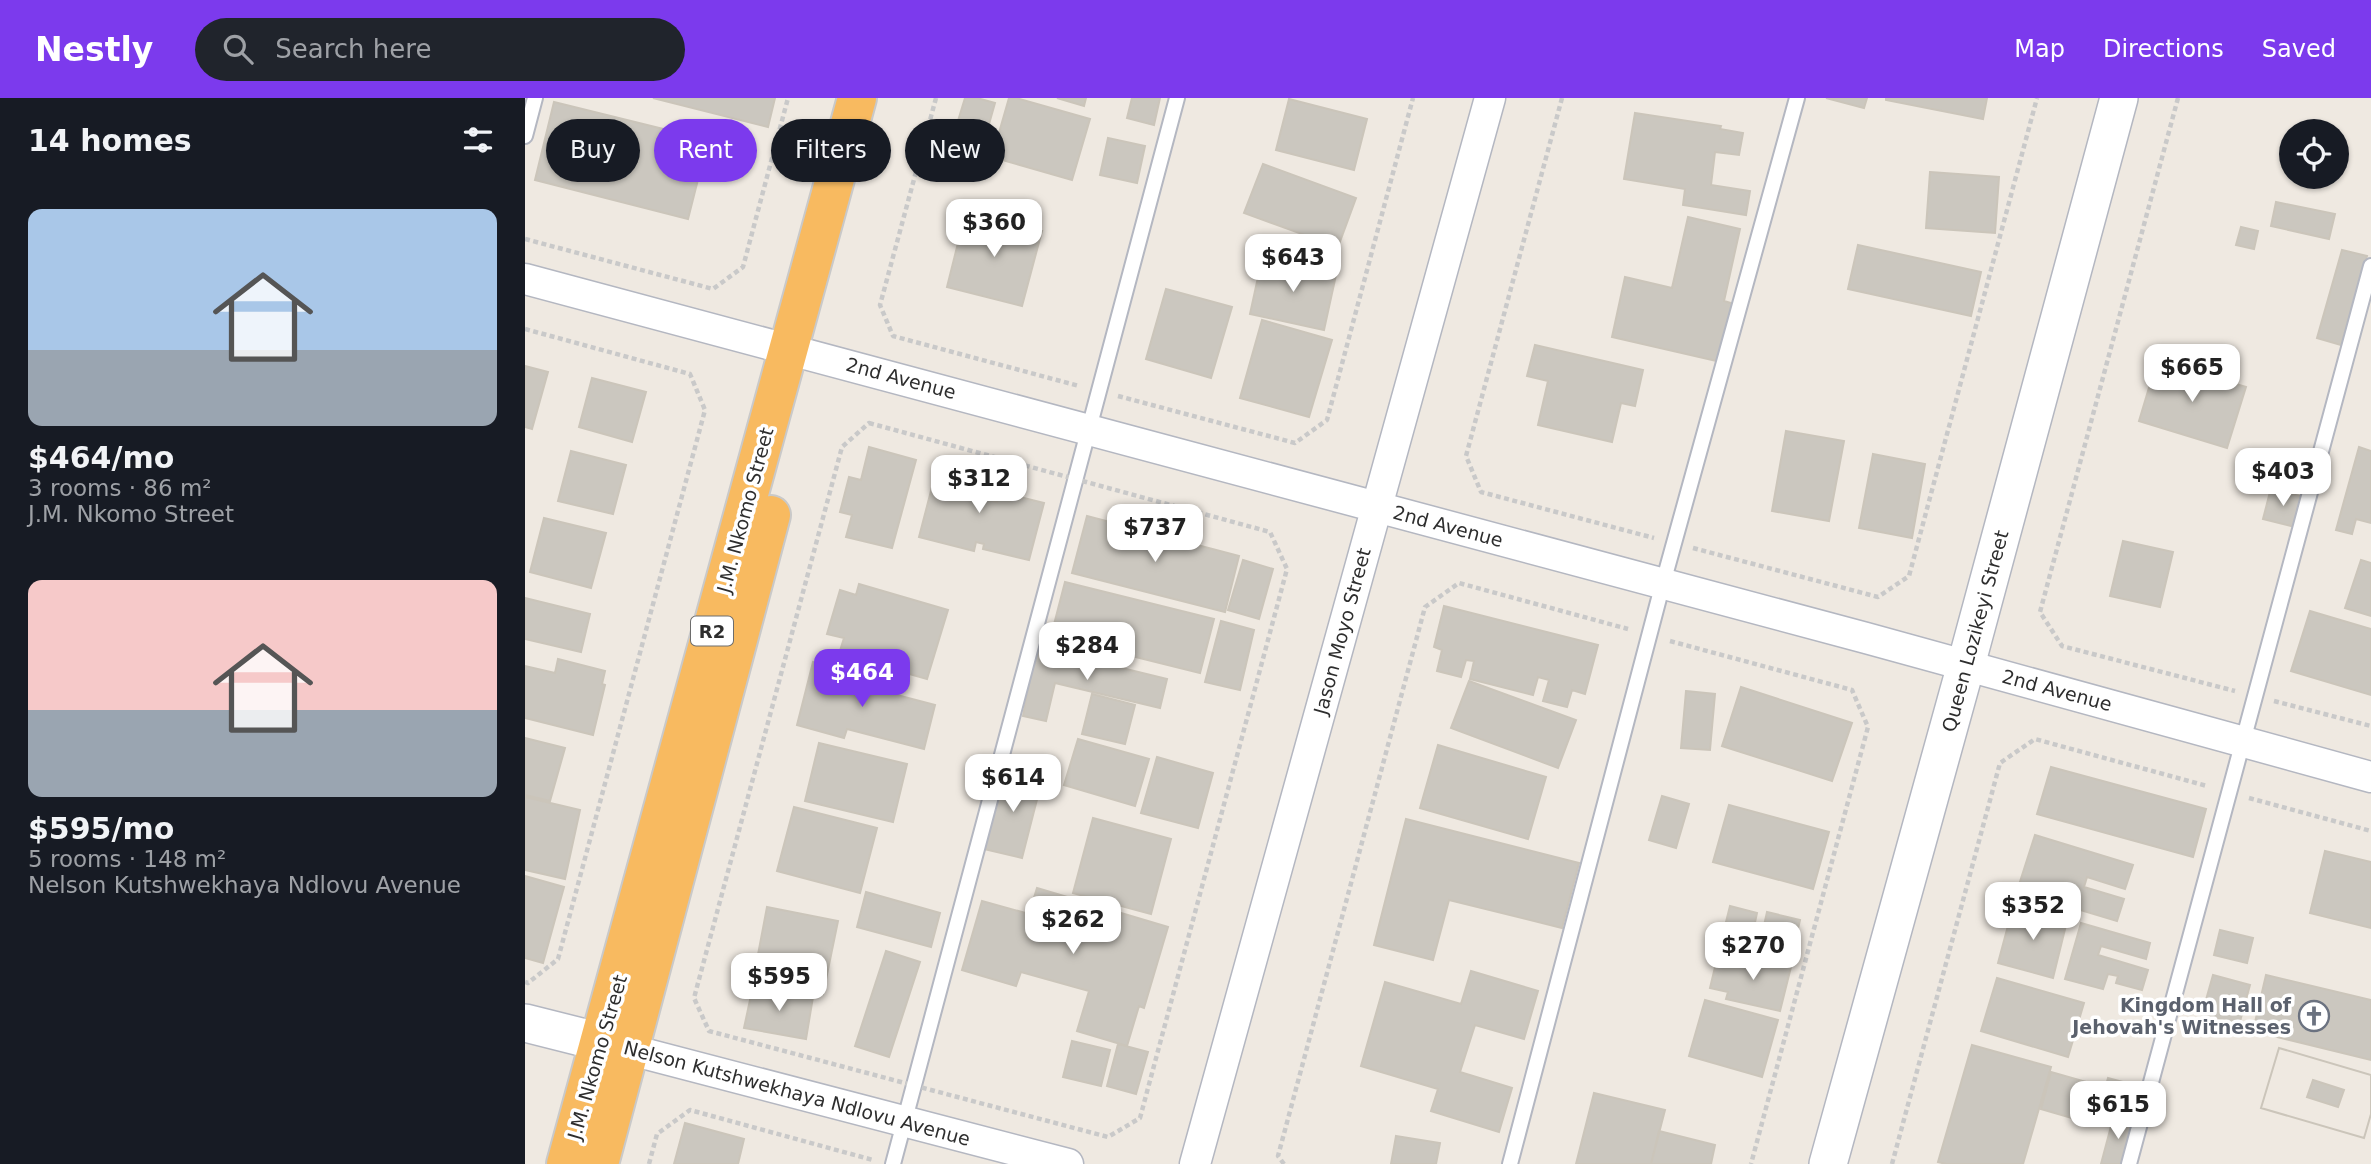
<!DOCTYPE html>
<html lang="en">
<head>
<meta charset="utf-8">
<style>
  :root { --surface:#171b24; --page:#20242c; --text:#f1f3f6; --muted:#9ea1a6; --accent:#7c3aed }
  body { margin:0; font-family:"DejaVu Sans",sans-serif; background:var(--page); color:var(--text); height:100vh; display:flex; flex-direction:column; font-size:26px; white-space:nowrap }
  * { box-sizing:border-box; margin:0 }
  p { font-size:23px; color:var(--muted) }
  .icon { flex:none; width:38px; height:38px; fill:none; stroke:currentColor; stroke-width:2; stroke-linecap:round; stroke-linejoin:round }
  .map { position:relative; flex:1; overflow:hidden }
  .side { display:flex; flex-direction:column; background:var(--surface); width:525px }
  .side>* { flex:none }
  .banner { position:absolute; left:21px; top:21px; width:665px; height:63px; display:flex; gap:14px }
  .fabs { position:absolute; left:1754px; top:21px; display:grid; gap:14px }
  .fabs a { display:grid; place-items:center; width:70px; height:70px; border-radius:50%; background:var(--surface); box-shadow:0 2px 5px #0004; font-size:35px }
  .price { position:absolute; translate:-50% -60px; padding:0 16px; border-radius:14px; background:#fff; color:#222; font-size:23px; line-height:46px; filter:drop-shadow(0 2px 4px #0008) }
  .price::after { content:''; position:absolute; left:50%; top:42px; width:21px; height:16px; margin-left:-10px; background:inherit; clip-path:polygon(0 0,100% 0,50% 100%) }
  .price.current { background:var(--accent); color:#fff }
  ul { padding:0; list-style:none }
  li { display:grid; align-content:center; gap:14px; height:371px; padding:0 28px }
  li span { display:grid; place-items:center; height:217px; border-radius:14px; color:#555 }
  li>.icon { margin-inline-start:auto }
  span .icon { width:126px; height:126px; fill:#fffc; stroke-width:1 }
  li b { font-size:30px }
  h2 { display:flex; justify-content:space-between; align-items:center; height:84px; padding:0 28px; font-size:30px }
  .pill { padding:0 24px; border-radius:32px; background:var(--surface); box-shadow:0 2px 5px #0004; font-size:24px; line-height:63px }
  .pill.current { background:var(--accent); color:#fff }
  header { display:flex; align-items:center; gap:42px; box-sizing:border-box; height:98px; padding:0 35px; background:var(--accent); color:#fff }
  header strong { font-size:33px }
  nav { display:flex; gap:38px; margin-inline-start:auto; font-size:24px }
  .search { width:490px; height:63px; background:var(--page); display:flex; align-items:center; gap:18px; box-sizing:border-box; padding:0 24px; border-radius:38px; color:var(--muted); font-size:26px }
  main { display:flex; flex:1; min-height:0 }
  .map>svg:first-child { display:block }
  .building { fill:#cbc7bf; stroke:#cbc5ba; stroke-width:2; fill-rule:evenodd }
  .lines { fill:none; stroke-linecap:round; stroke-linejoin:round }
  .service-casing { stroke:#b4b7c1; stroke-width:18 }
  .minor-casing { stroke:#b4b7c1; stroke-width:33 }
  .tertiary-casing { stroke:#b4b7c1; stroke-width:40 }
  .trunk-casing { stroke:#c9c9c9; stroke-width:42 }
  .path { stroke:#c9c9c9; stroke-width:4.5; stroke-dasharray:5 3.5; stroke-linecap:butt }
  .service { stroke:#fff; stroke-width:14 }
  .minor { stroke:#fff; stroke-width:30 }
  .tertiary { stroke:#fff; stroke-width:37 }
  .trunk { stroke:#f8ba60; stroke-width:38 }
  .labels { text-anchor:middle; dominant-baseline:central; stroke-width:7; stroke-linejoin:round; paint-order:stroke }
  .shield { fill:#fff; stroke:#6d6d6d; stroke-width:2 }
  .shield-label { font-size:18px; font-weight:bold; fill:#2e2e2e }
  .street-label { font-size:19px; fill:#2e2e2e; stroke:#fff }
  .worship-label { font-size:19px; font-weight:bold; fill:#5b616d; stroke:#fff; text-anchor:end }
</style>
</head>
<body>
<header>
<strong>Nestly</strong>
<div class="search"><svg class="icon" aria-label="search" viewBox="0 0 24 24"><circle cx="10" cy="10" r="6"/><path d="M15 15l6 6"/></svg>Search here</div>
<nav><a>Map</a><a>Directions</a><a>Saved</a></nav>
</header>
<main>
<section class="side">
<h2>14 homes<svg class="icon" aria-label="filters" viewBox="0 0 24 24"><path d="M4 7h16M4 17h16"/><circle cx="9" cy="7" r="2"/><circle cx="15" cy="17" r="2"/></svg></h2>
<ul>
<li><span style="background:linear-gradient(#a9c7e8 65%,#9aa5b1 0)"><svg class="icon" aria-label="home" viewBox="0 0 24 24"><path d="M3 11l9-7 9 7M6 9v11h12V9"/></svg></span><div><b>$464/mo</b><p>3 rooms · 86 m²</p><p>J.M. Nkomo Street</p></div></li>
<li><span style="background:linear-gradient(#f6c9c9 60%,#9aa5b1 0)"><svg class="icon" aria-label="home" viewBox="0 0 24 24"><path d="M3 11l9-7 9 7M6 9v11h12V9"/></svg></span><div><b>$595/mo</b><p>5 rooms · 148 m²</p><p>Nelson Kutshwekhaya Ndlovu Avenue</p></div></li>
</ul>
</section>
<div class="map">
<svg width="1846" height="1066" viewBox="0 0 1846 1066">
  <rect width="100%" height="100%" fill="#efe9e1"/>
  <path class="building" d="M128,0h122l-7,29z
    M440,0h12l18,5 -15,53 -30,-9z
    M484,0h7l74,21 -18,61 -80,-23z
    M532,0h29l-2,8z
    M607,0h28l-6,27 -27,-7z
    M1301,0h41l-3,10z
    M1361,0h101l-4,21 -97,-19z
    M764,1l78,20 -13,51 -78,-20z
    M29,4l154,38 -20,79 -153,-39z
    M1110,15l86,13 -1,3 23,4 -4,22 -24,-3 -4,33 39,6 -4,24 -63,-10 2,-16 -61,-10z
    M583,40l37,8 -8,37 -37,-8z
    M738,66l93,34 -18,49 -94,-34z
    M1405,74l69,5 -4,56 -69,-5z
    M1751,104l59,12 -6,25 -58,-13z
    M441,113l76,20 -20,75 -75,-19z
    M1163,119l52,12 -16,72 10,3 -13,58 -109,-25 13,-60 47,11z
    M1716,129l17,4 -4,18 -18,-4z
    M1333,147l123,27 -10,44 -123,-27z
    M1817,152l25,6 -26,89 -24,-7z
    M737,161l74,16 -12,55 -74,-16z
    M641,191l66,18 -21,71 -65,-19z
    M737,222l70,20 -23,77 -69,-19z
    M1010,247l108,25 -8,36 -14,-3 -9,39 -74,-17 10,-44 -21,-5z
    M1632,263l89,26 -19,61 -88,-27z
    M0,268l23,6 -16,57 -7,-2z
    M67,280l54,14 -14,50 -53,-15z
    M1261,333l58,10 -15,80 -57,-10z
    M344,349l47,13 -24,88 -46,-11 6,-22 -12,-3 9,-35 12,3z
    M1834,349l12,4v72l-15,-4 -4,15 -16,-4z
    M46,353l55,14 -13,49 -55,-13z
    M1348,356l52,10 -13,74 -53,-10z
    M413,366l53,13 -6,22 12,3 3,-10 44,11 -15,57 -46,-11 1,-5 -8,-2 -2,9 -55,-14z
    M1746,390l32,9 -8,30 -32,-8z
    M562,418l152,40 -14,56 -153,-39z
    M19,420l62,15 -15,55 -61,-16z
    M1598,443l50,11 -13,55 -50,-11z
    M718,462l30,9 -14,50 -31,-9z
    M1836,462l10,3v53l-26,-8z
    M540,484l149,37 -14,54 -149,-37z
    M334,486l89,26 -21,69 -88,-25 5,-16 -17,-4 13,-44 16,5z
    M0,500l65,16 -9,38 -56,-13z
    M919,508l154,39 -13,49 -13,-4 -5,17 -24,-6 6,-21 -11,-3 -5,18 -63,-16 4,-18 -8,-1 -5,17 -24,-6 5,-21 -8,-3z
    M1785,513l61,18v66l-80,-24z
    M696,523l33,9 -14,60 -35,-8z
    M511,549l131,32 -7,29 -105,-25 -9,38 -23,-5z
    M33,561l47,12 -3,13 3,1 -12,50 -68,-17v-52l30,7z
    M288,564l44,12 -2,10 80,21 -11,44 -77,-20 -3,9 -47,-13z
    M944,583l107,39 -18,48 -107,-40z
    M1216,589l111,36 -20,58 -110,-35z
    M1161,593l29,3 -5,56 -29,-2z
    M567,596l43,11 -10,39 -43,-10z
    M0,640l40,10 -15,53 -25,-6z
    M553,641l71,20 -14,47 -71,-21z
    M294,645l88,21 -14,58 -88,-21z
    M913,647l108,32 -18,62 -108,-31z
    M632,659l56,16 -15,55 -57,-15z
    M1526,669l155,42 -13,48 -156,-43z
    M479,673l38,9 -20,78 -38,-9z
    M1137,698l27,8 -13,44 -27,-8z
    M0,699l55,13 -15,69 -40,-9z
    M1204,707l100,27 -16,57 -100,-27z
    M269,709l83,21 -17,65 -83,-22z
    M568,720l78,21 -20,75 -78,-21z
    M881,721l173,44 -17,65 -113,-28 -16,60 -59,-15z
    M1510,737l98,30 -8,24 -38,-12 -3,10 40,12 -7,22 -100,-30z
    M1800,753l46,11v66l-61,-15z
    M0,778l39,11 -21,76 -18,-5z
    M512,790l131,39 -24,81 -5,-2 -12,40 -50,-15 12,-40 -68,-19 -5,14 -54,-16 20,-69 47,13z
    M341,794l74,21 -9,34 -74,-20z
    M1205,808l27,7 -3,14 9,3 4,-18 33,8 -9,39 -32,-8 1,-5 -38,-8z
    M242,809l71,14 -15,73 -70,-13z
    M1488,809l54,14 -14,57 -55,-15z
    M1556,825l69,20 -4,16 -45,-13 -3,9 50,15 -6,20 -26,-7 2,-7 -10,-2 -5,15 -38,-10z
    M1695,832l33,8 -6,25 -33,-8z
    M361,853l34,11 -31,95 -34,-11z
    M1211,856l55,13 -11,44 -54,-12 2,-7 -18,-4 6,-25 17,4z
    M946,873l67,20 -14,48 -49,-14 -15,47 52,16 -13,44 -68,-21 7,-22 -77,-23 24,-84 76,22z
    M1688,877l37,10 -11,40 -37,-11z
    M1741,877l105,25v60l-118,-29z
    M1472,880l87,25 -16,54 -87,-26z
    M228,888l60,11 -7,42 -62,-11z
    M1180,902l73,20 -16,57 -73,-21z
    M547,943l38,9 -9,36 -38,-9z
    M593,946l30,8 -12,42 -29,-8z
    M1447,947l79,22 -28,97h-77l-8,-2z
    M1754,950l92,27v39l-7,24 -103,-30zM1788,982l31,10 -6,17 -31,-10z
    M1754,950l92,27v39l-7,24 -103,-30z
    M1526,974l49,14 -11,37 -48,-14z
    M1583,980l37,10 -7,29 -38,-10z
    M1069,995l71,17 -14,54h-75z
    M1589,1017l20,5 -12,44h-21z
    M160,1025l59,16 -6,25h-64z
    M1134,1033l56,14 -4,19h-60z
    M871,1038l44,7 -4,21h-45z"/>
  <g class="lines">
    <g class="service-casing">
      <path id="service" d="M0,38l10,-38
        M368,1066l284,-1066
        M985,1066l153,-581 134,-485
        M1604,1066l242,-898"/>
    </g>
    <g class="minor-casing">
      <path id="minor" d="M0,181l1341,359 505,139
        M83,946l460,120
        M670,1066l295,-1066"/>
    </g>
    <g class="tertiary-casing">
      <path id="tertiary" d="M0,925l76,19
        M1303,1066l138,-499 153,-567"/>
    </g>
    <g class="trunk-casing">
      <path id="trunk" d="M41,1066l291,-1066
        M74,1066l172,-649"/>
    </g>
    <path class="path" d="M411,0l-56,207 13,31 186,50
      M1037,0l-96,358 15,36 173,46
      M1653,0l-138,514 22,34 173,45
      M0,141l188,50 30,-22 45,-169
      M0,231l165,45 15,36 -147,549 -30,24 -3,-1
      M593,298l177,47 32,-23 86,-322
      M344,325l401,109 17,37 -147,549 -32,19 -399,-106 -15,-33 148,-551z
      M1168,450l185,49 31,-21 128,-478
      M1145,543l182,49 16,37 -117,437
      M1749,603l97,25
      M1724,700l122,33
      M124,1066l8,-30 33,-24 183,50
      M759,1066l-6,-8 147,-549 34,-24 169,46
      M1367,1066l108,-401 35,-24 172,47"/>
    <use href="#service" class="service"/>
    <use href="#minor" class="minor"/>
    <use href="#tertiary" class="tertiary"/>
    <use href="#trunk" class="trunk"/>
  </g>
  <defs>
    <g id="church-ring" transform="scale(1.575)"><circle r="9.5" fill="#fff" stroke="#6b7280" stroke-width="1.5"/><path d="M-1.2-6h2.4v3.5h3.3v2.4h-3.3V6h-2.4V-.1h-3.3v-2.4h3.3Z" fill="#6b7280"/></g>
  </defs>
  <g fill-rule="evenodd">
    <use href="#church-ring" x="1789" y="918"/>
  </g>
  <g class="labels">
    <rect class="shield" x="166" y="518.5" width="42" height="29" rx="5"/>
    <g class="shield-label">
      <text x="187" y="533">R2</text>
    </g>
    <g class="street-label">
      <text transform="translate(376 280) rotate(15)">2nd Avenue</text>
      <text transform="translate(220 412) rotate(-75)">J.M. Nkomo Street</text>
      <text transform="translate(923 428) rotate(15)">2nd Avenue</text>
      <text transform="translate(817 533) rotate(-75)">Jason Moyo Street</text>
      <text transform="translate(1450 533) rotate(-75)">Queen Lozikeyi Street</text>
      <text transform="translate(1532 592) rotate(15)">2nd Avenue</text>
      <text transform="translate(72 959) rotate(-74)">J.M. Nkomo Street</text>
      <text transform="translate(272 995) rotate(15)">Nelson Kutshwekhaya Ndlovu Avenue</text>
    </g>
    <g class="worship-label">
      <text x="1766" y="907">Kingdom Hall of<tspan x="1766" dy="22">Jehovah's Witnesses</tspan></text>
    </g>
  </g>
</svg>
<div class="fabs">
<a><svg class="icon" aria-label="locate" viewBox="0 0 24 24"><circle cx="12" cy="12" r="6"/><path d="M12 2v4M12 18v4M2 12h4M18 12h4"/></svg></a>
</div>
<b class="price" style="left:469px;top:161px">$360</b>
<b class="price" style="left:768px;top:196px">$643</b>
<b class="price" style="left:1667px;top:306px">$665</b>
<b class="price" style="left:1758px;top:410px">$403</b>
<b class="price" style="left:454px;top:417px">$312</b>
<b class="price" style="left:630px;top:466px">$737</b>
<b class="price" style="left:562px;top:584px">$284</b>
<b class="price current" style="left:337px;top:611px">$464</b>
<b class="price" style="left:488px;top:716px">$614</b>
<b class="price" style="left:1508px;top:844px">$352</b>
<b class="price" style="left:548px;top:858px">$262</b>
<b class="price" style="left:1228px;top:884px">$270</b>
<b class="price" style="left:254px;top:915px">$595</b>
<b class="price" style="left:1593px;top:1043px">$615</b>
<div class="banner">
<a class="pill">Buy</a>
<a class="pill current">Rent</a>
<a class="pill">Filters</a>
<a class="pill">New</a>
</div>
</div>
</main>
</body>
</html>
